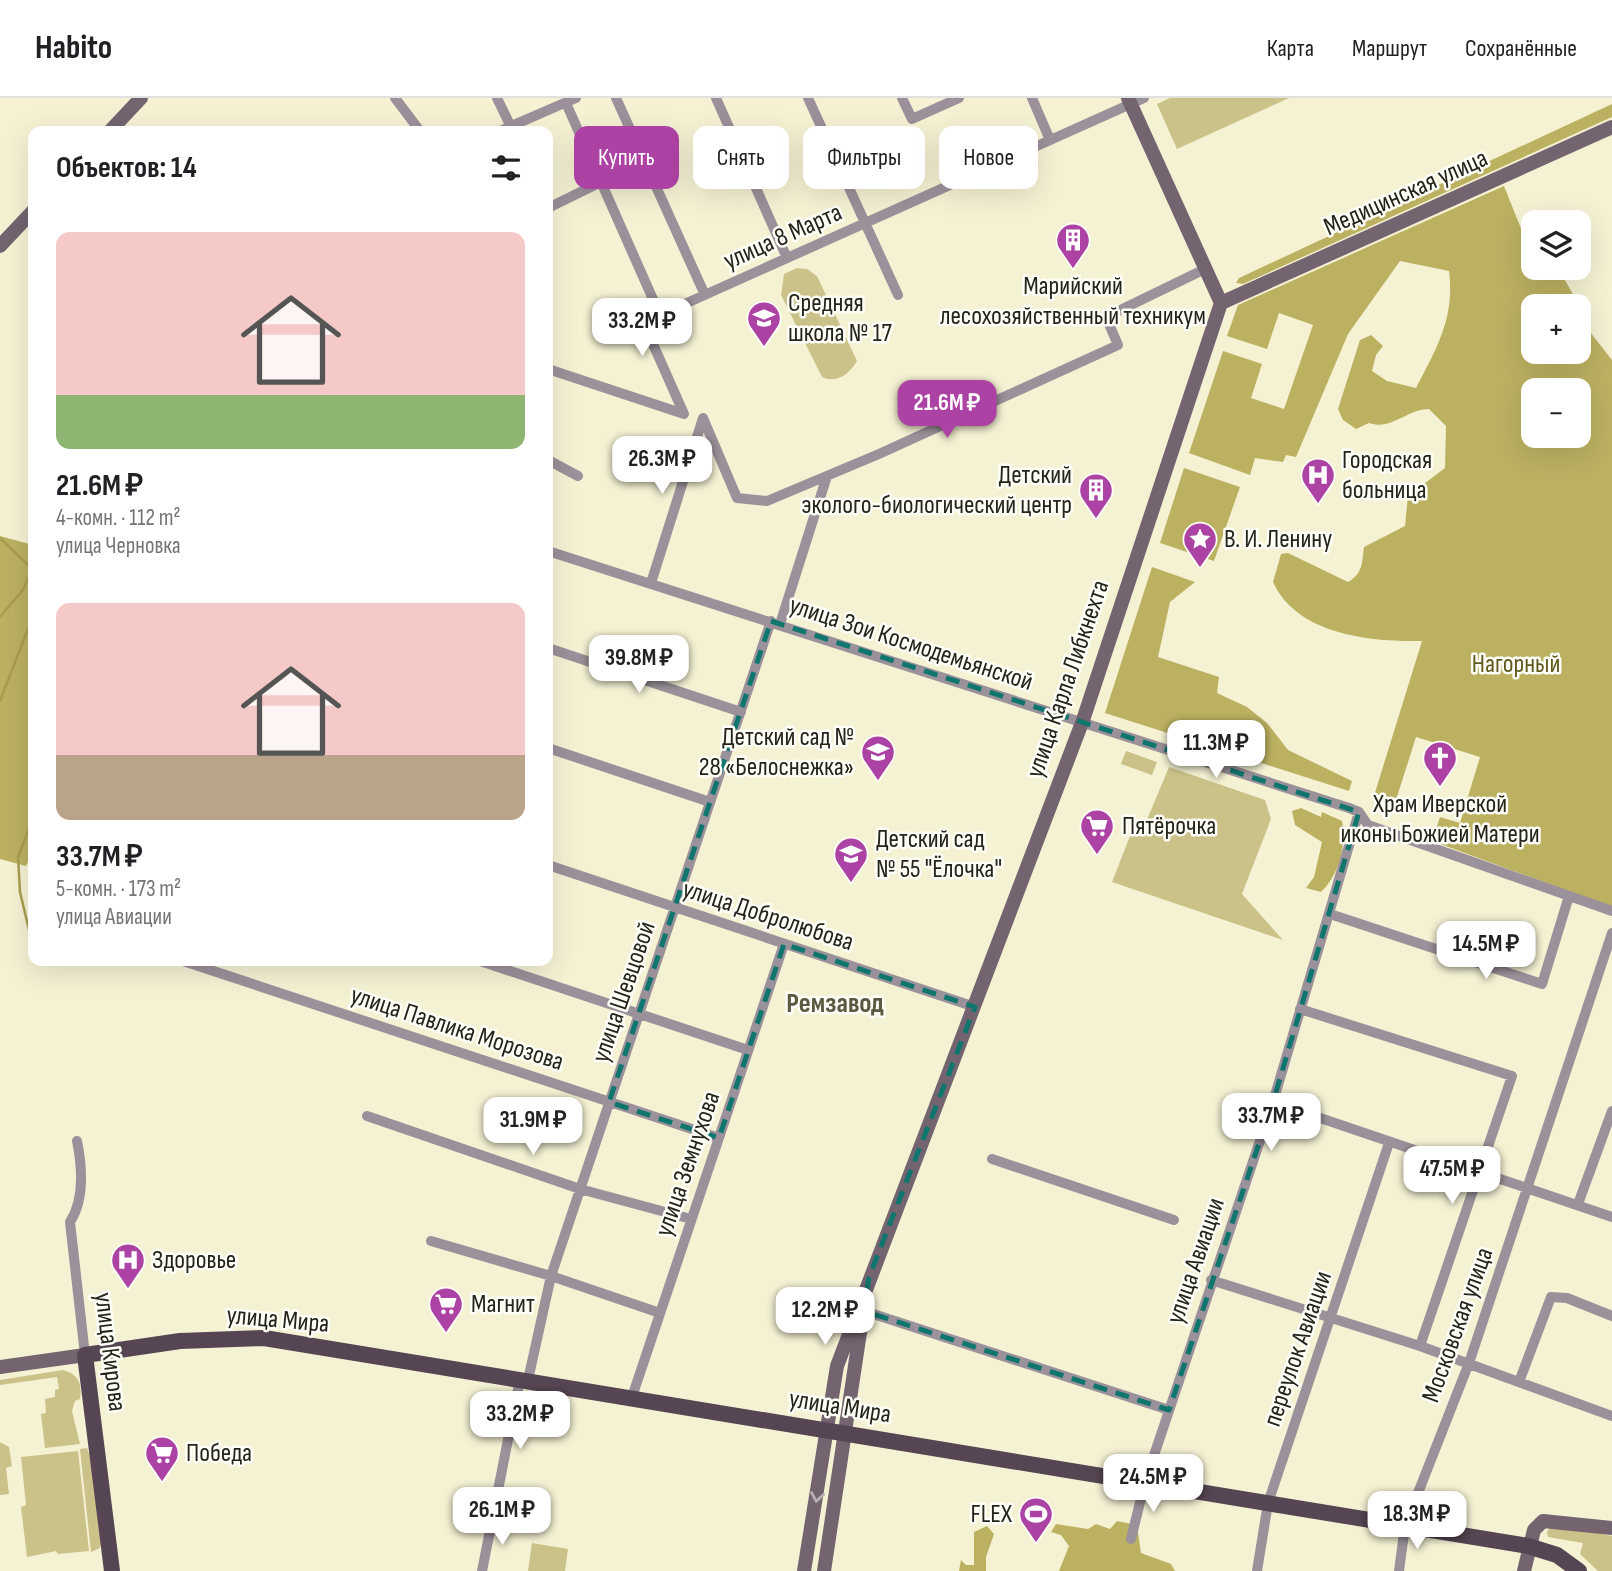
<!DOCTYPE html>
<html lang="ru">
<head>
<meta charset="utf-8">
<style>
  :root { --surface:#fff; --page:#f6f6f6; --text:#202124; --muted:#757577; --line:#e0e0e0; --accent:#ac42a3 }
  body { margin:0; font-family:"Sofia Sans Condensed",sans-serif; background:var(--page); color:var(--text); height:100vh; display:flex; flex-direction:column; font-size:26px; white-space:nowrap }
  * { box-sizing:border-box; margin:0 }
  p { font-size:23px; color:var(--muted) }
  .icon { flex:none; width:38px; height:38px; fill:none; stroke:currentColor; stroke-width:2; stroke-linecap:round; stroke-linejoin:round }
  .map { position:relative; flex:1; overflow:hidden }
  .panel { position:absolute; left:28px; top:28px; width:525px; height:840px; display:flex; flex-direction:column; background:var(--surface); border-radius:14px; box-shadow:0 7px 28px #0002 }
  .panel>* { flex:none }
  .guide { position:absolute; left:574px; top:28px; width:665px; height:63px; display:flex; gap:14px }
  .tools { position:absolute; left:1521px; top:112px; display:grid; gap:14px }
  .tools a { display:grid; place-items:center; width:70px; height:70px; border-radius:14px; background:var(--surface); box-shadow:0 7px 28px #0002; font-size:35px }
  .price { position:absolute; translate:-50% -60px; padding:0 16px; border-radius:14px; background:#fff; color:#222; font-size:23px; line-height:46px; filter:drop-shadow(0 2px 4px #0008) }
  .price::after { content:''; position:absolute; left:50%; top:42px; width:21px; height:16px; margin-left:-10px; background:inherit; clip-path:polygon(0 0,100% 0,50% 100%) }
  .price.selected { background:var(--accent); color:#fff }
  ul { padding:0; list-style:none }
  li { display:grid; align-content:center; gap:14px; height:371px; padding:0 28px }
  li span { display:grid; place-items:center; height:217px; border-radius:14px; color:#555 }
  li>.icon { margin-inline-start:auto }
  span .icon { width:126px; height:126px; fill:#fffc; stroke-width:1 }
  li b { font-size:30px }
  h2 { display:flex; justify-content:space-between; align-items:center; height:84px; padding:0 28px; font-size:30px }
  .pill { padding:0 24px; border-radius:14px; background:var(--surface); box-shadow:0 7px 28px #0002; font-size:24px; line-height:63px }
  .pill.selected { background:var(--accent); color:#fff }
  header { display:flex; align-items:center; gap:42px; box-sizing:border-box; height:98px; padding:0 35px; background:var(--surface); border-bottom:2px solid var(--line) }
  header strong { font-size:33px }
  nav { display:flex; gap:38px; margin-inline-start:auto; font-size:24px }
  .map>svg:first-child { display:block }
  .green { fill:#cac289 }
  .forest { fill:#bcb161; fill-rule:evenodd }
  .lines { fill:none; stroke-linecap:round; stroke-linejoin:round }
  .stream { stroke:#a99d4e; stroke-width:2.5 }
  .street { stroke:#9b919a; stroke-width:10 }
  .secondary { stroke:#736470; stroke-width:14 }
  .primary { stroke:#564553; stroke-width:16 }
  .oneway { stroke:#b8b1b4 }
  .marked { fill:none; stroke:#0f766e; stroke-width:5; stroke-dasharray:14 9; stroke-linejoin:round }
  .labels { text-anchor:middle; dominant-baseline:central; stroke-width:5; stroke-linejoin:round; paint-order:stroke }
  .street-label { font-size:26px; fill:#252419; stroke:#fefef8 }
  .poi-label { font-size:26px; fill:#252419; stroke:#fefef8; text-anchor:start }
  .park-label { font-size:26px; fill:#61581d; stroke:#fefef8 }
  .neighbourhood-label { font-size:28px; font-weight:bold; fill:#5c5940; stroke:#fefef8 }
</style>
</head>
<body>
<header>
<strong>Habito</strong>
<nav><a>Карта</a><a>Маршрут</a><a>Сохранённые</a></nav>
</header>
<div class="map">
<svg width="1612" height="1473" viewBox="0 0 1612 1473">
  <rect width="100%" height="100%" fill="#f5f2d4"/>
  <path class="green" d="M1170,0h119l-112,51 -20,-45z
    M797,170l10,1 10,7 40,85c-8,13 -20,23 -35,16l-41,-82 3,-21z
    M1126,653l31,11 -5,13 -31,-11z
    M1169,669l96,33 6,19 -29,75 41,46 -171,-58 18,-46 11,-2z
    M63,1272c16,4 19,14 17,29l-5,2 -3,10 8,33 -35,4 -4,-34 5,-1 -1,-14 10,-2v-7l4,-1 -2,-12 -57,8v-5z
    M0,1344l9,5 3,19 -6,2 3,26 -9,1z
    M87,1350l4,12 10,84 -1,4 -9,4 -11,-103z
    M78,1353l11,100 -31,3 -2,-3 -29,6 -6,-50 5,-2 -5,-48z
    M1563,1428l49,10v35h-14l-18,-17 3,-11 -35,-6 -1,-5 3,-5z
    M532,1445l36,6 -3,22h-37z"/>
  <path class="forest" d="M1612,6v13l-369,167 -7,-1 3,-5z
    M1504,88l24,60h5v22h25l16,28 -4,10h-37v46h45l1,-34 33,42v547l-180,-66 8,-24 20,6 20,-66 -64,-20 -21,66 -22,-4 49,-158c-51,1 -125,-6 -149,-59l8,-28 7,-1 60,29c15,-8 14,-20 16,-35l41,-21 3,-30 37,-28 1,-42 -17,-17c-23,0 -37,22 -60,14l-13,6 -13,-9 -5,-11 22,-69 11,-5 12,11 -7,9 -4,16 15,10 29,7c21,-40 39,-71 33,-117l-49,-10 -52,73 -52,123 -10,-2 -3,7 -28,-4 -5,17 -61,-22 34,-102 39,13 -11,34 33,11 29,-84 -34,-12 -12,36 -40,-13 11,-31zM1533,292h45v46h-45z
    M1184,370l56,19 -26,74 -54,-18z
    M0,438l33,9v305l-7,16 -26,-7z
    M1152,469l43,15 -25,20 -12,55 61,20 -2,16 30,14 20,16 21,27 64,31 -3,10 -244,-78z
    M1301,710l20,9 1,-5 20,9c5,24 -3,54 -21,71l-15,-4 8,-11 8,-35 -27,-17 -3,-14z
    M1117,1423l20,4 4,28 30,11 4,7h-116l10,-25 -8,-11 -10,-3 5,-8 32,5 8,-5 14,5z
    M987,1428l7,8 -8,23v14h-27l2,-11 5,5h8v-33z"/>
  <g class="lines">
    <path class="stream" d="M0,440l33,32
      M0,519l23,-27 9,-21
      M0,603l33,-85
      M33,721l-15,38 2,35 10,42h3"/>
    <path class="street" d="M395,0l25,33
      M497,0l14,29
      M616,0l89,197
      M716,0l71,160
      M808,0l90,197
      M902,0l10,21 47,-21
      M1032,0l18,42
      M566,5l94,212
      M500,33l76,-33
      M548,110l53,-26
      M548,271l136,45
      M684,316l-39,-88 15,-11 484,-217
      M703,320l34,80 30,3 112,-47 239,-109 -12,-28 99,-48
      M548,362l30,16
      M548,453l801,257 10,4 9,13 244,86
      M651,485l52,-165
      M780,526l47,-148
      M548,550l193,64
      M548,650l162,54
      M548,767l427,142
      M1330,816l212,70 27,-88
      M183,863l536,177
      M480,863l268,89
      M1300,911l212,67 -92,270
      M1273,1004l339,115
      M367,1018l213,73 111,30
      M77,1043c5,25 8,58 -7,81l15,133
      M992,1061l182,61
      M1578,1106l34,-93
      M431,1143l120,35 109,37
      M1211,1182l209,66 192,70
      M864,1213l305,99
      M528,1282l23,-104 220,-655
      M1519,1284l32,-85 16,1 45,18
      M632,1299l152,-453
      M1131,1441l14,-57 128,-380 86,-290
      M482,1473l38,-192
      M1257,1473l11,-68 121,-360
      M1399,1473l6,-45 64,-163 143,-430"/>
    <path class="secondary" d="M110,33l31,-33
      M0,148l33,-35
      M1221,205l391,-176
      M0,1269l85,-12
      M804,1473l33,-205 246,-646 138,-417 -93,-205
      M824,1473l40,-265
      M1524,1473l10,-41 9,-9 69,7"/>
    <path class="primary" d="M112,1473l-27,-216 95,-14 84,-3 1264,208 29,9 22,16"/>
  </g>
  <defs><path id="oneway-chevron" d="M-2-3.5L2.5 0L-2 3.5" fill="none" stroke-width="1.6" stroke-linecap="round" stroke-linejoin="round" transform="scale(1.75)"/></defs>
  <use class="oneway" href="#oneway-chevron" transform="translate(817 1399) rotate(99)"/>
  <path class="marked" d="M771,523l588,191 -86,290 -104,308 -305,-99 5,-34 106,-270 -191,-63 -65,194 -110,-36z"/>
  <defs>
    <g id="building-pin" transform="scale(1.75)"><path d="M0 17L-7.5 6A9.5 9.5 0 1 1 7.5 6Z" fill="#ac42a3" stroke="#fefef8"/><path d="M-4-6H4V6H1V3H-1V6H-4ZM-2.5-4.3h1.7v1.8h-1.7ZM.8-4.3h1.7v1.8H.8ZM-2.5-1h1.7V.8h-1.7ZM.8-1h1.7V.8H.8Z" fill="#fff"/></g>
    <g id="school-pin" transform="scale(1.75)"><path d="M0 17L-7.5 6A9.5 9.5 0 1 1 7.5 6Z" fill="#ac42a3" stroke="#fefef8"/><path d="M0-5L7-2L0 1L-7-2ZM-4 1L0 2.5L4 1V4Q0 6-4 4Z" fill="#fff"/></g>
    <g id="hospital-pin" transform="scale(1.75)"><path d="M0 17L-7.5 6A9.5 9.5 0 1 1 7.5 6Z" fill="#ac42a3" stroke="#fefef8"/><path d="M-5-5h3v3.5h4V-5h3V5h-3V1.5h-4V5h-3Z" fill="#fff"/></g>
    <g id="sight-pin" transform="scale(1.75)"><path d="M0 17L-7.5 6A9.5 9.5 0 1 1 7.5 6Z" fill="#ac42a3" stroke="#fefef8"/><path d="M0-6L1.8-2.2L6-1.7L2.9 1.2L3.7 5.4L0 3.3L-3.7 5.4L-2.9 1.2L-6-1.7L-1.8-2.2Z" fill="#fff"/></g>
    <g id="church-pin" transform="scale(1.75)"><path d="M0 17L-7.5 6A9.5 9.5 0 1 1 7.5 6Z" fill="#ac42a3" stroke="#fefef8"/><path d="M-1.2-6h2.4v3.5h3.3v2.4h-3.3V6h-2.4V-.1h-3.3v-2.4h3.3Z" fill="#fff"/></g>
    <g id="supermarket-pin" transform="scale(1.75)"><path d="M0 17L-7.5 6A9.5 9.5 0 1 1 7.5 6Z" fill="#ac42a3" stroke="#fefef8"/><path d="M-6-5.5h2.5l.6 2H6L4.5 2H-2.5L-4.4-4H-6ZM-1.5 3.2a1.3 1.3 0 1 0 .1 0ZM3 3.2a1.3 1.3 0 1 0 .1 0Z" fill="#fff"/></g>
    <g id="stadium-pin" transform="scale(1.75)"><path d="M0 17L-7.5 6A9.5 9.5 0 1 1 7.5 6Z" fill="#ac42a3" stroke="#fefef8"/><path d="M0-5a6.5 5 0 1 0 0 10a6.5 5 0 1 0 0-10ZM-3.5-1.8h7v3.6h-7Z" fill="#fff"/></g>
  </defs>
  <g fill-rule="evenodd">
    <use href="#building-pin" x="1073" y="142"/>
    <use href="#school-pin" x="764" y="220"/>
    <use href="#hospital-pin" x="1318" y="377"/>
    <use href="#building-pin" x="1096" y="392"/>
    <use href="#sight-pin" x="1200" y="441"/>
    <use href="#school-pin" x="878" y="654"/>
    <use href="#church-pin" x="1440" y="660"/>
    <use href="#supermarket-pin" x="1097" y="728"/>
    <use href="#school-pin" x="851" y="756"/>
    <use href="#hospital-pin" x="128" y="1162"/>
    <use href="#supermarket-pin" x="446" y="1206"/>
    <use href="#supermarket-pin" x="162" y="1355"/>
    <use href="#stadium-pin" x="1036" y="1416"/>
  </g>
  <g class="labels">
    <g class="street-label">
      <text transform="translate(1406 95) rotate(-24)">Медицинская улица</text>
      <text transform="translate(783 139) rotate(-24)">улица 8 Марта</text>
      <text transform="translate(911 546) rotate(18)">улица Зои Космодемьянской</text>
      <text transform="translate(1068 581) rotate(-71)">улица Карла Либкнехта</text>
      <text transform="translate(768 818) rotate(18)">улица Добролюбова</text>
      <text transform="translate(624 894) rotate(-71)">улица Шевцовой</text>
      <text transform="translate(457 931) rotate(18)">улица Павлика Морозова</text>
      <text transform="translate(688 1066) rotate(-71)">улица Земнухова</text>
      <text transform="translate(1196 1163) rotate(-71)">улица Авиации</text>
      <text transform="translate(278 1222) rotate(5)">улица Мира</text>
      <text transform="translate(1458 1227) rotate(-70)">Московская улица</text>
      <text transform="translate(1298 1251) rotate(-71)">переулок Авиации</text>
      <text transform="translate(110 1254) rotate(83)">улица Кирова</text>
      <text transform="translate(840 1309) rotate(9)">улица Мира</text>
    </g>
    <g class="poi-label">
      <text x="1073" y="188" text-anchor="middle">Марийский<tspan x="1073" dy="30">лесохозяйственный техникум</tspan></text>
      <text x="788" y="205">Средняя<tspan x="788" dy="30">школа № 17</tspan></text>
      <text x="1342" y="362">Городская<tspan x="1342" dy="30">больница</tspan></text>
      <text x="1072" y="377" text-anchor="end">Детский<tspan x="1072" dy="30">эколого-биологический центр</tspan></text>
      <text x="1224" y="441">В. И. Ленину</text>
      <text x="854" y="639" text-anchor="end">Детский сад №<tspan x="854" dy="30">28 «Белоснежка»</tspan></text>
      <text x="1440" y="706" text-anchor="middle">Храм Иверской<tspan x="1440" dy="30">иконы Божией Матери</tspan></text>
      <text x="1122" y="728">Пятёрочка</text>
      <text x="876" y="741">Детский сад<tspan x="876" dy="30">№ 55 "Ёлочка"</tspan></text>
      <text x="152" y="1162">Здоровье</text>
      <text x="471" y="1206">Магнит</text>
      <text x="186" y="1355">Победа</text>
      <text x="1012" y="1416" text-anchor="end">FLEX</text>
    </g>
    <g class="park-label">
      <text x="1516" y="566">Нагорный</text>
    </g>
    <g class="neighbourhood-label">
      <text x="835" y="905">Ремзавод</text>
    </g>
  </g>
</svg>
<div class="tools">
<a><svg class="icon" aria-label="layers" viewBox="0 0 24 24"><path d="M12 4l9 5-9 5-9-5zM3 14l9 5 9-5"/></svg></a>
<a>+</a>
<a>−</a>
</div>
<b class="price" style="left:642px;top:260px">33.2M ₽</b>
<b class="price selected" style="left:947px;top:342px">21.6M ₽</b>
<b class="price" style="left:662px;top:398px">26.3M ₽</b>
<b class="price" style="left:639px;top:597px">39.8M ₽</b>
<b class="price" style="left:1216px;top:682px">11.3M ₽</b>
<b class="price" style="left:1486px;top:883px">14.5M ₽</b>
<b class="price" style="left:1271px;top:1055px">33.7M ₽</b>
<b class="price" style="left:533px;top:1059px">31.9M ₽</b>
<b class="price" style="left:1452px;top:1108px">47.5M ₽</b>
<b class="price" style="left:825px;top:1249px">12.2M ₽</b>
<b class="price" style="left:520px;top:1353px">33.2M ₽</b>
<b class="price" style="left:1153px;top:1416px">24.5M ₽</b>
<b class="price" style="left:502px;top:1449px">26.1M ₽</b>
<b class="price" style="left:1417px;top:1453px">18.3M ₽</b>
<div class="guide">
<a class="pill selected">Купить</a>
<a class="pill">Снять</a>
<a class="pill">Фильтры</a>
<a class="pill">Новое</a>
</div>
<section class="panel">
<h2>Объектов: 14<svg class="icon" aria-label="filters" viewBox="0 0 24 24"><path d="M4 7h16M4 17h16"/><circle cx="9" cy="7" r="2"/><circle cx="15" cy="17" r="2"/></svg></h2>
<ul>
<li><span style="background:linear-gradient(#f6c9c9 75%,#8fb573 0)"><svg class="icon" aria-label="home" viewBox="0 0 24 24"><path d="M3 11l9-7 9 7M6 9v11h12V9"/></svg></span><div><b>21.6M ₽</b><p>4-комн. · 112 m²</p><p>улица Черновка</p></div></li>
<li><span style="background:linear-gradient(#f6c9c9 70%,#b9a48a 0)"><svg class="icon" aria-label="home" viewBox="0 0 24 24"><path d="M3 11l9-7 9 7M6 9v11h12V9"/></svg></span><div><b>33.7M ₽</b><p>5-комн. · 173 m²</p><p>улица Авиации</p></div></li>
</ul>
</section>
</div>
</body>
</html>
